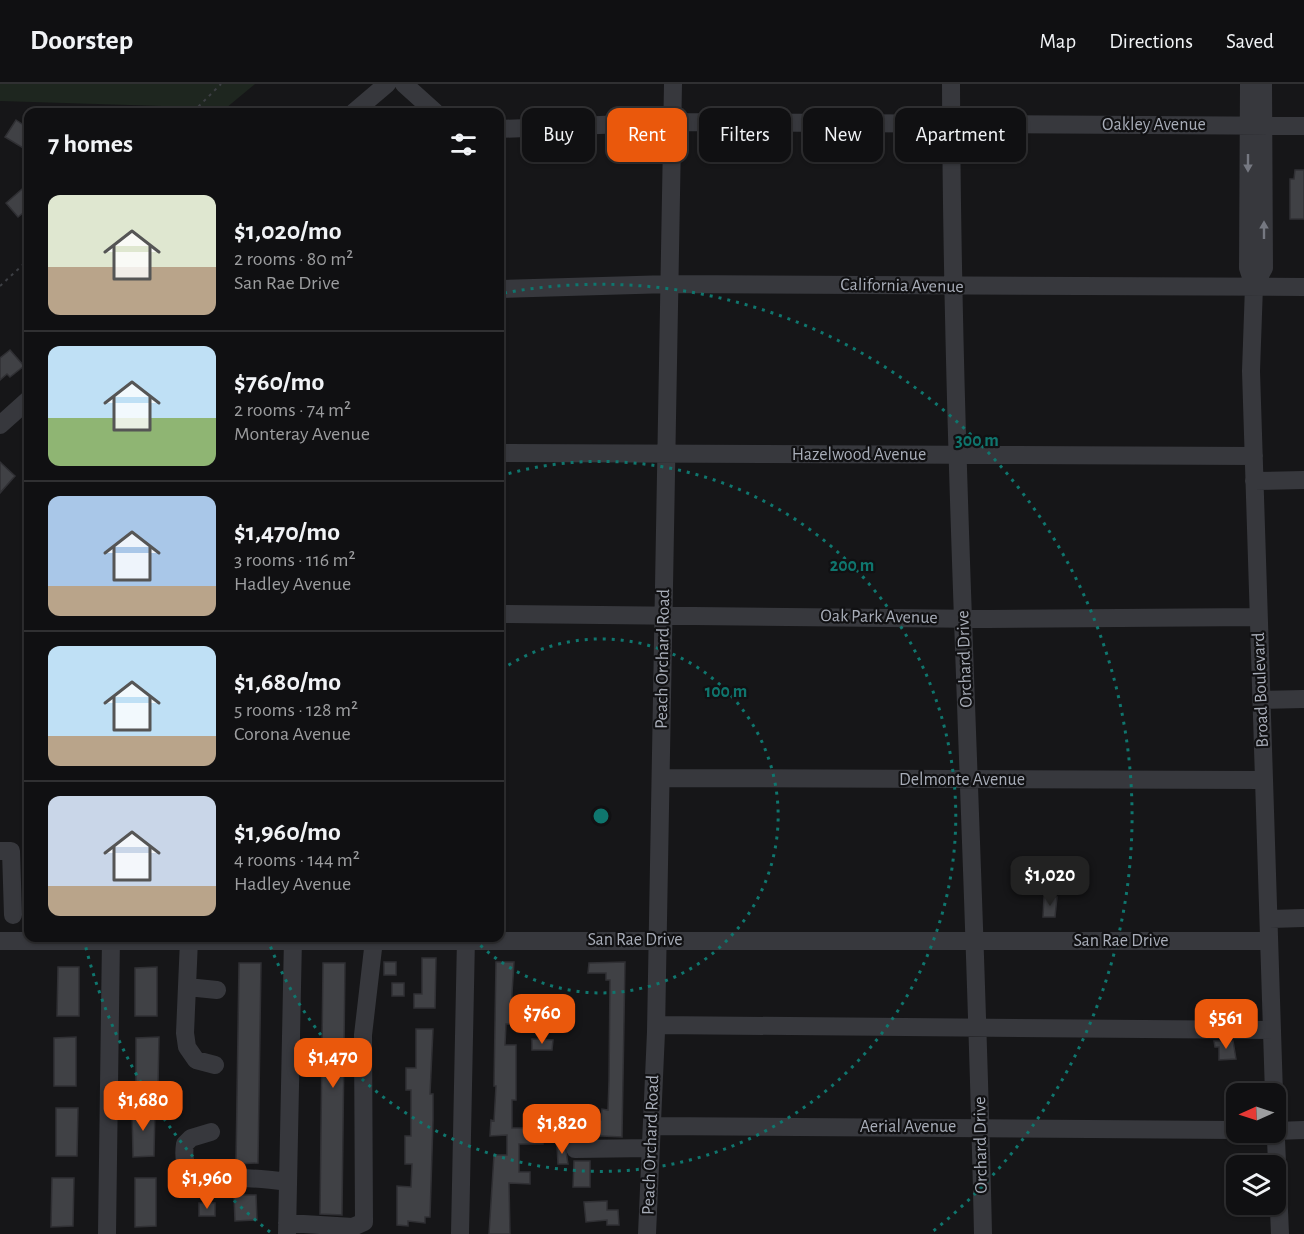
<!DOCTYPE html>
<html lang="en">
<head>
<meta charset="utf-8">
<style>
  :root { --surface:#101012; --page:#1e1e20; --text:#f1f3f6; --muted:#9c9d9f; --line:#303032; --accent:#ea580c }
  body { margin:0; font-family:"Alegreya Sans",sans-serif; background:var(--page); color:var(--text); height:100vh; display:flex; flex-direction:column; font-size:22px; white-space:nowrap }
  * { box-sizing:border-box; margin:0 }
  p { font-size:20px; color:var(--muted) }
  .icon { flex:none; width:33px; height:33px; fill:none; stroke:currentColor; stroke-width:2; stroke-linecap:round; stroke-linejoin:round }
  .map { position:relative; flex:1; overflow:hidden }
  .panel { position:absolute; left:24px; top:24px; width:480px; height:834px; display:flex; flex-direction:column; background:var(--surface); border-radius:12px; box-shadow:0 2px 4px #0004,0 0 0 2px var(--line) }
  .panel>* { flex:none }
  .hud { position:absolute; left:522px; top:24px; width:570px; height:54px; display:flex; gap:12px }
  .needle { width:39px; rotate:267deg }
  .buttons { position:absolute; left:1226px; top:999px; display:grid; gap:12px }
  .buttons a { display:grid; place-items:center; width:60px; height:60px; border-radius:12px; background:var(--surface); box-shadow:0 2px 4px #0004,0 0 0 2px var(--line); font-size:30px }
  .price { position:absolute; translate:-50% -51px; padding:0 14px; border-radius:12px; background:var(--accent); color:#fff; font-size:20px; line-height:39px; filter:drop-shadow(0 2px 3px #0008) }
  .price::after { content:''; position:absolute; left:50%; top:36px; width:18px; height:14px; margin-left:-9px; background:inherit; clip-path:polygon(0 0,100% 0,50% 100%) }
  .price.active { background:#222; color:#fff }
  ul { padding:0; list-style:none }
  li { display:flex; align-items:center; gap:18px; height:150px; padding:0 24px }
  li+li { border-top:2px solid var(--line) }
  li span { display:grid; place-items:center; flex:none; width:168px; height:120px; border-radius:12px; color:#555 }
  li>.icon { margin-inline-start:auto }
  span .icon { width:72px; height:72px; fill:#fffc; stroke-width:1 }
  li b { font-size:26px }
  h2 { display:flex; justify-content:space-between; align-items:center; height:72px; padding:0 24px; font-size:26px }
  .pill { padding:0 21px; border-radius:12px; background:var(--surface); box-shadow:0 2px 4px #0004,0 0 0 2px var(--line); font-size:21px; line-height:54px }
  .pill.active { background:var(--accent); color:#fff }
  header { display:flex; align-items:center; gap:36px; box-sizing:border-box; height:84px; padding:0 30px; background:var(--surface); border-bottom:2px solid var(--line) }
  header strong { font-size:28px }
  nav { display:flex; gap:33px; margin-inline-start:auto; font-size:21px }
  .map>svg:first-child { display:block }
  .green { fill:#1e261f }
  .building { fill:#404145; stroke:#303034; stroke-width:1.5 }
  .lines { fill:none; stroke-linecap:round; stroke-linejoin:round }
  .path { stroke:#3d3f44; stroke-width:2; stroke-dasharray:3 4.5; stroke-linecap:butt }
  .minor { stroke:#37383d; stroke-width:18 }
  .oneway { fill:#757881 }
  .ring { fill:none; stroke:#0f766e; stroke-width:3; stroke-dasharray:3 6 }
  .labels { text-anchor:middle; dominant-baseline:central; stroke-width:4.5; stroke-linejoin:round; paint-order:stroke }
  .street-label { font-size:18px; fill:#a8adb8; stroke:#111113 }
  .centre { fill:#0f766e; stroke:#111113; stroke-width:3 }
  .ring-label { font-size:18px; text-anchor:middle; font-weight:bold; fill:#0f766e; stroke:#111113; stroke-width:4.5; stroke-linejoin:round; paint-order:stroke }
</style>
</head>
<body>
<header>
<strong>Doorstep</strong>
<nav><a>Map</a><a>Directions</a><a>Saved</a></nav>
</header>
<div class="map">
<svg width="1304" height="1150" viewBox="0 0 1304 1150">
  <rect width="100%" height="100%" fill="#161618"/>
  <path class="green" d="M0,0h255l-29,24 -226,-7z"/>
  <path class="building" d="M16,36l12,8v23l-23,-14z
    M1295,86h9v49h-14v-40h4z
    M28,100v25l-10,8 -12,-14z
    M10,266l14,16 -14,11 -3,-3 -7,6v-22z
    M0,378l15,14 -15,17z
    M1044,813h13l-2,20h-12z
    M422,874h14l-1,50h-21v-14h8z
    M384,878h12v13h-12z
    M496,878h18l-4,62h-4l-1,21h11v55h-4v28h31v16h-24v28h11v12l-21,-1 1,51h-21l5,-79h13v-20l-17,1 1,-16 3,1 2,-35h-2z
    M625,878l-3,175 -41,-2v-11h11v-4h9l1,-11 6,1 1,-29 1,-101h-4v-7h-18l1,-10z
    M239,879h22l-3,200 -22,1z
    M323,879h22l-3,252 -22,-1z
    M58,883h21v49h-22z
    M157,883v49h-22v-48z
    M392,899h12v13h-12z
    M416,945h17l-3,65h3v27l-3,96h-5v6l-17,-2v5l-11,-1v-39l14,1 1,-23h-7v-28h6v-46h-5v-22h10z
    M76,953v49h-22v-48z
    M159,953l-1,48 -22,1v-48z
    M532,955l21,1 -1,10h-20z
    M1214,957h19l3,18 -17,1v-13h-4z
    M56,1024h22l-1,48h-21z
    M132,1024h23l-1,48 -21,1z
    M557,1062h8l3,18h-10z
    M574,1077h16v26h-17z
    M52,1094h22l-1,48 -22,1z
    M135,1094h21v48l-21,1z
    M234,1111h22l1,25 -22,1z
    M607,1117v9h11l1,15h-12v-5l-21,2 -2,-20z
    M199,1119h16v13h-16z"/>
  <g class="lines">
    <path class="path" d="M193,28l28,-28
      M0,202l28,-26"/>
    <path class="minor" d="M404,0l31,28
      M951,0c1,384 24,767 32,1150
      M1249,0l-1,184 6,18 -3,85 23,723
      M354,28l33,-28
      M500,45l173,-7 631,4
      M1254,202l10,-18 -1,-184
      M500,205l170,-5 634,3
      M0,341l28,-25
      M500,369l754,3
      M1254,397l50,-1
      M500,530l488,5 270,-2
      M1261,616l43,-1
      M661,694l603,2
      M0,767h11l2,64
      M1269,835l35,-1
      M189,856l-4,93 2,14 9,13 19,5
      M0,857h1269
      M187,903l30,3
      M656,941l616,5
      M1275,1032l5,118
      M652,1042l584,4
      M1275,1047l29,-1
      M211,1048l-20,6 -6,6c-6,42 28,35 55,34 16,0 32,2 48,4
      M575,1065l76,-1
      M287,1139l66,4 11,-5 -1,-187 11,-95
      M107,1150l4,-296
      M287,1150l6,-296
      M460,1150l6,-296
      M647,1150l9,-202 17,-948"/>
  </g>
  <defs><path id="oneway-solid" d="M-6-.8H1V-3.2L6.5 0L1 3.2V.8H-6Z" transform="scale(1.5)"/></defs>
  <g class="oneway">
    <use href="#oneway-solid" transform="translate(1248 79) rotate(90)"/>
    <use href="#oneway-solid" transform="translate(1264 146) rotate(-90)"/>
  </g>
  <g class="ring">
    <path d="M501 586A177 177 0 1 1 473 854"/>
    <path d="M500 392A355 355 0 1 1 268 856"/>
    <path d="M270 1148A532 532 0 0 1 84 856M504 209A532 532 0 0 1 932 1148"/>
  </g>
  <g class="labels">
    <g class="street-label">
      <text x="1154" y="41">Oakley Avenue</text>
      <text transform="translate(902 202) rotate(1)">California Avenue</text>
      <text x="859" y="371">Hazelwood Avenue</text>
      <text transform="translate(879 533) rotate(1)">Oak Park Avenue</text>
      <text transform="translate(663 575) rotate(-89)">Peach Orchard Road</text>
      <text transform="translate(965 575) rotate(-92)">Orchard Drive</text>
      <text transform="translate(1261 606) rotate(-92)">Broad Boulevard</text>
      <text x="962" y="696">Delmonte Avenue</text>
      <text x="635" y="856">San Rae Drive</text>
      <text x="1121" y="857">San Rae Drive</text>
      <text x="908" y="1043">Aerial Avenue</text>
      <text transform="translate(651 1061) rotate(-88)">Peach Orchard Road</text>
      <text transform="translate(981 1061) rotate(-91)">Orchard Drive</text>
    </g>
  </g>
  <circle cx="601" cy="732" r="9" class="centre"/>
  <g class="ring-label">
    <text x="977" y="362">300 m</text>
    <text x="852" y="487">200 m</text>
    <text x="726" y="613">100 m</text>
  </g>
</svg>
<div class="buttons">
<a><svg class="needle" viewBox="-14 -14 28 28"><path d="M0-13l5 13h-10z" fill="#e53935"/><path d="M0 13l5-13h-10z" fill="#9c9d9f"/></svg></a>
<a><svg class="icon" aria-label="layers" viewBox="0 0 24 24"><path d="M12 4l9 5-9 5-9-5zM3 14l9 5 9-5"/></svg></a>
</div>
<b class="price active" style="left:1050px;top:823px">$1,020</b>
<b class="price" style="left:542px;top:961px">$760</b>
<b class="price" style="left:1226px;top:966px">$561</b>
<b class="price" style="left:333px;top:1005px">$1,470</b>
<b class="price" style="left:143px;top:1048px">$1,680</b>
<b class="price" style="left:562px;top:1071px">$1,820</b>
<b class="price" style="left:207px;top:1126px">$1,960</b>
<div class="hud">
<a class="pill">Buy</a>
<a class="pill active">Rent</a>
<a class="pill">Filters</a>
<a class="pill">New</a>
<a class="pill">Apartment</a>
</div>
<section class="panel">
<h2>7 homes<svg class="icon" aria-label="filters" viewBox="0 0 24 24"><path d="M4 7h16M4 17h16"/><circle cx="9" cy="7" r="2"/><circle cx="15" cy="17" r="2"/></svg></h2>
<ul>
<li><span style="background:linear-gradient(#dfe7d0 60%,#b9a48a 0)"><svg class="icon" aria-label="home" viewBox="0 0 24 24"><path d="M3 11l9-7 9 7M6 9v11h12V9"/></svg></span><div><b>$1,020/mo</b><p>2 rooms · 80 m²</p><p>San Rae Drive</p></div></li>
<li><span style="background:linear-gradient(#bfe0f5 60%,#8fb573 0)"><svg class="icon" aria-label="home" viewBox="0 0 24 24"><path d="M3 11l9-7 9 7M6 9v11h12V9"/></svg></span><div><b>$760/mo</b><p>2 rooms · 74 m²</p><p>Monteray Avenue</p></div></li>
<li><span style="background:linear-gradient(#a9c7e8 75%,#b9a48a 0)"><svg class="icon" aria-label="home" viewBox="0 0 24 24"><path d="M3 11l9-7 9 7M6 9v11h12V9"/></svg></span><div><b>$1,470/mo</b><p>3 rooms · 116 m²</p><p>Hadley Avenue</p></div></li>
<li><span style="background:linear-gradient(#bfe0f5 75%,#b9a48a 0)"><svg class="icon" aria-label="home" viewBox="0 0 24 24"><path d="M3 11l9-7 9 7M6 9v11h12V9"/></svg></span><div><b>$1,680/mo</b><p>5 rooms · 128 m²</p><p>Corona Avenue</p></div></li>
<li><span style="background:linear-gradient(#c9d6e8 75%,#b9a48a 0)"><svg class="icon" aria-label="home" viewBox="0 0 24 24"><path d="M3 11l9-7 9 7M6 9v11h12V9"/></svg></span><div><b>$1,960/mo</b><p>4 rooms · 144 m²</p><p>Hadley Avenue</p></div></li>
</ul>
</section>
</div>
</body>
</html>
